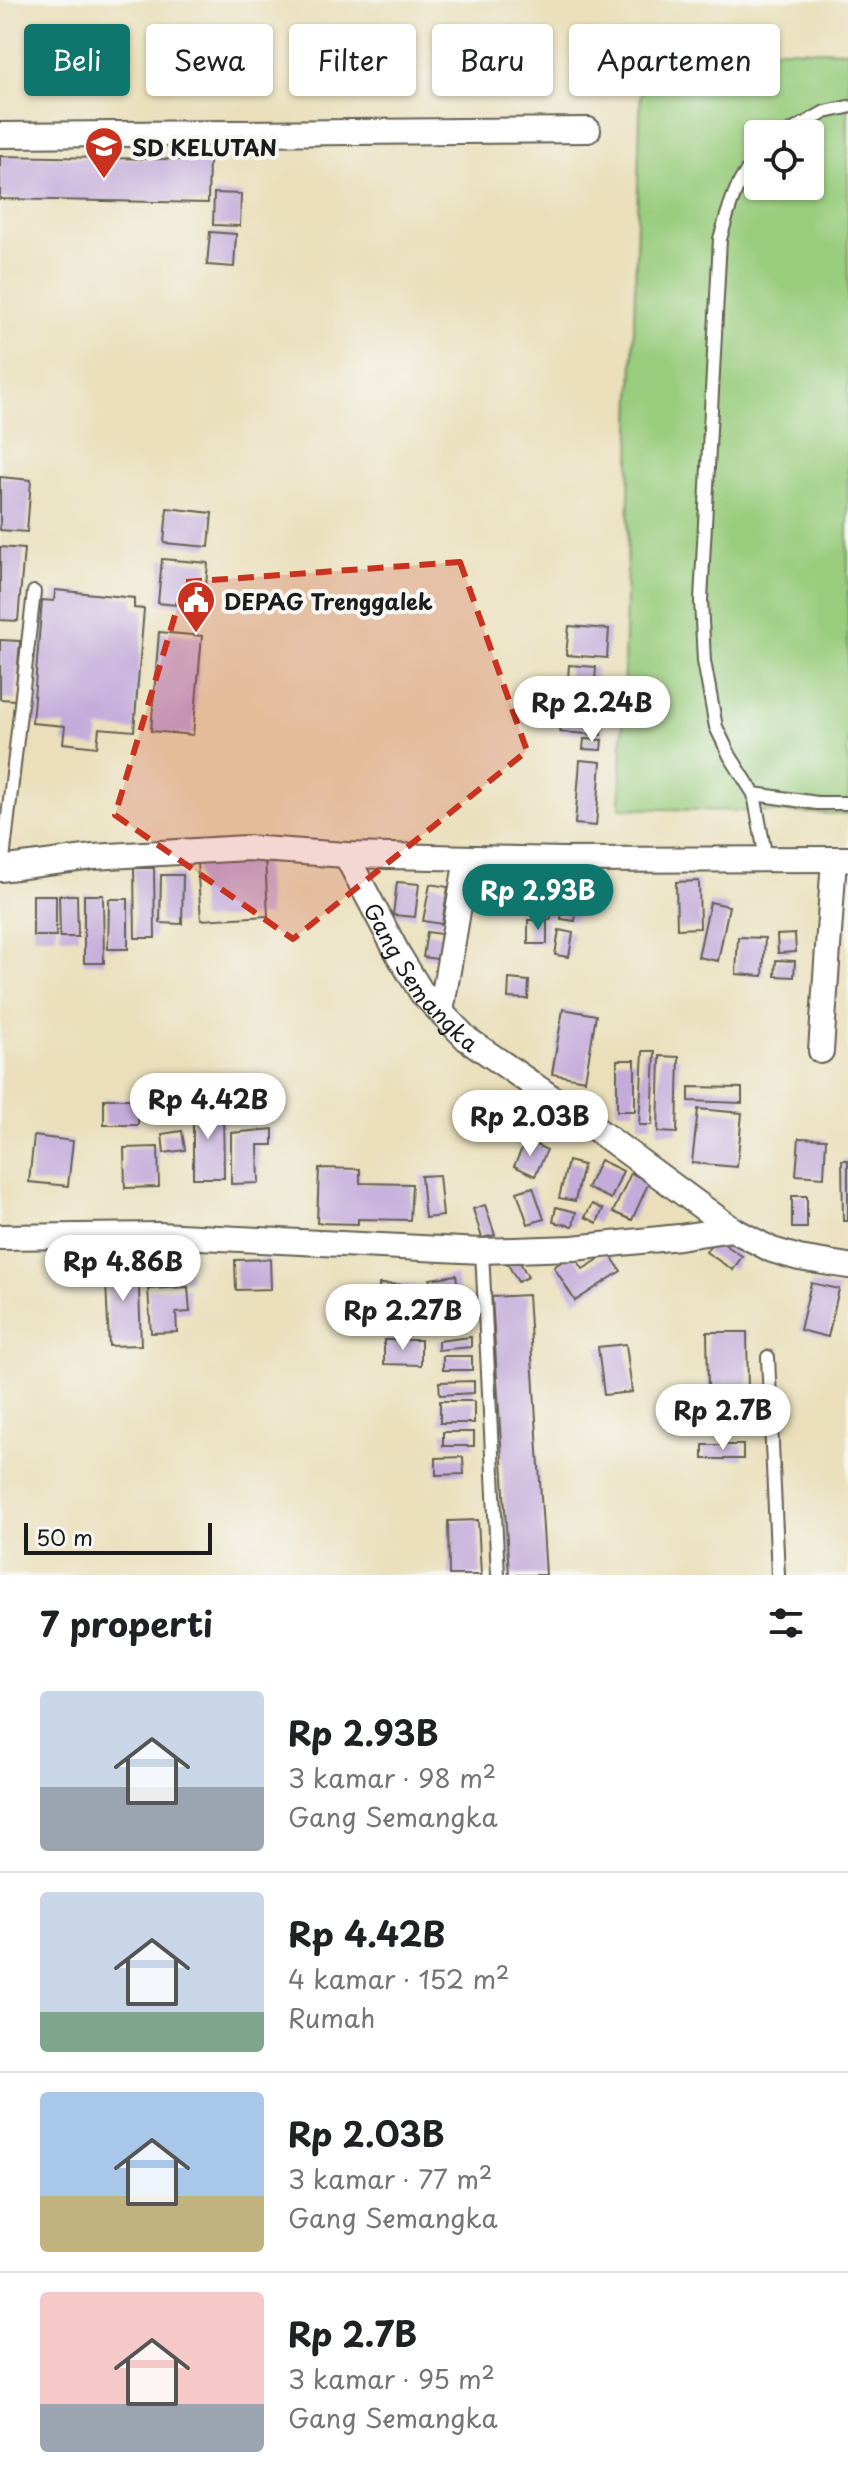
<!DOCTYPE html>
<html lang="id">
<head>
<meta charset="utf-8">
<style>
  :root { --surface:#fff; --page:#f2f2f2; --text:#202124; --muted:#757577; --line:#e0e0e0; --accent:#0f766e }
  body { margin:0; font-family:"Playpen Sans",sans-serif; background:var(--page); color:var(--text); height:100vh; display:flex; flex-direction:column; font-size:30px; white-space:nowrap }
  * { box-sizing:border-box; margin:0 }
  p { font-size:26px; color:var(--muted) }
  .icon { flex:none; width:44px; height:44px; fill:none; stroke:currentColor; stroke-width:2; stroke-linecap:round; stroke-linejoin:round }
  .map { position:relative; height:1575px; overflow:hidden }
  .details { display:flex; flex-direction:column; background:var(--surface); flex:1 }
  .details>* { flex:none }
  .top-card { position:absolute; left:24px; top:24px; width:800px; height:72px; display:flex; gap:16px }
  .tools { position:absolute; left:744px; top:120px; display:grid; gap:16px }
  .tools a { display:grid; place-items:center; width:80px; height:80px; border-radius:8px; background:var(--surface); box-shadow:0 2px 6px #0004; font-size:40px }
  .scale { position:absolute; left:24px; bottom:20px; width:188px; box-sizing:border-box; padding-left:8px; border:4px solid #1c1c1c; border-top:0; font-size:22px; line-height:28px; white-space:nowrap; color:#1c1c1c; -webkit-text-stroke:6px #f6f6f2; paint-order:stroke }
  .price { position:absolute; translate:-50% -68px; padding:0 18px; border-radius:28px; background:#fff; color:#222; font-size:26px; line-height:52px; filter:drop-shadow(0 2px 4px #0008) }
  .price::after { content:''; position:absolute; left:50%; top:48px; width:24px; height:18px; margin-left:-12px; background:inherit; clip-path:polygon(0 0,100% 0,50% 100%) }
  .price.current { background:var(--accent); color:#fff }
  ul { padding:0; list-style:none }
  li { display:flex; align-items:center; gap:24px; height:200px; padding:0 40px }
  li+li { border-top:2px solid var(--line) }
  li span { display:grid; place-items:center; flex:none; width:224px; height:160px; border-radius:8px; color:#555 }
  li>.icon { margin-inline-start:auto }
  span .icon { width:96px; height:96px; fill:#fffc; stroke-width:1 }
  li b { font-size:34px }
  h2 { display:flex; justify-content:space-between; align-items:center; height:96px; padding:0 40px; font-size:34px }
  .tag { padding:0 28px; border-radius:8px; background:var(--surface); box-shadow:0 2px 6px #0004; font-size:28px; line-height:72px }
  .tag.current { background:var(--accent); color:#fff }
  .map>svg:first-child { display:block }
  .green { fill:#99cc7d; stroke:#5a744c; stroke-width:2; fill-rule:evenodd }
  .building { fill:#c4acda }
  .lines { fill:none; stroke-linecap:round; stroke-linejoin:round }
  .lane-casing { stroke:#646053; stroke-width:16 }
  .street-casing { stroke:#646053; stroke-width:28 }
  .lane { stroke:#fff; stroke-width:12 }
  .street { stroke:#fff; stroke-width:24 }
  .marked { fill:#c8321e; fill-opacity:0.2; stroke:#c8321e; stroke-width:6; stroke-dasharray:16 10; stroke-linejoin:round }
  .labels { text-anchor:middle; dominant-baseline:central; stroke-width:8; stroke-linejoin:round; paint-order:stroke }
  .poi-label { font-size:22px; font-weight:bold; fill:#1c1c1c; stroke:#f6f6f2; text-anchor:start }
  .street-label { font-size:22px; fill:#1c1c1c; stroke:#f6f6f2 }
</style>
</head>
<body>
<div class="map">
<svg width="848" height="1575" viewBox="0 0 848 1575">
  <rect width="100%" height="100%" fill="#f6f6f2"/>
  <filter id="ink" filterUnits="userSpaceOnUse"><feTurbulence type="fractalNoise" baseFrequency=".0125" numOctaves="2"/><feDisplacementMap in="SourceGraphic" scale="16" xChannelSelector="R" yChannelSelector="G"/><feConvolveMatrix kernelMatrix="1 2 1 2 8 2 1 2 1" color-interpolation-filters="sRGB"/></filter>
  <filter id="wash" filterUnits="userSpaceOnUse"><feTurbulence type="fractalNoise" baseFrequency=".006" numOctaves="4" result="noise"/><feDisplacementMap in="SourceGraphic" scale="32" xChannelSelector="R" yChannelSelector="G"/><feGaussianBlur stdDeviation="1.8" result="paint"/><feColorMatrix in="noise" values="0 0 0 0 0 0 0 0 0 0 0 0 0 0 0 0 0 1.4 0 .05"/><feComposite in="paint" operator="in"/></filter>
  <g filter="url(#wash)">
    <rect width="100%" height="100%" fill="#eadfba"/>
    <path class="green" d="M642,45l206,6v763l-228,-6zM758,134h52v52h-52z"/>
    <g id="blocks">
      <path class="building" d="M0,156l209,4 -1,43 -208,-4z
        M214,193l27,1 -1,32 -27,-1z
        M210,232l26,2 -2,33 -27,-2z
        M0,477l31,3 -4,52 -27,-2z
        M167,508l45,5 -3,34 -45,-4z
        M0,547l24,2 -6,72 -18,-1z
        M162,559l46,4 -4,45 -46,-5z
        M55,590l79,8v10l10,1 -10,122 -35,-3 -2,19 -34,-4 2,-17 -33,-3 10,-123 12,1z
        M569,626l40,3 -2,29 -41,-3z
        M159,632l43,4 -9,99 -42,-4z
        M0,640l20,1 -5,59 -15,-1z
        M569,665l27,2 -2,29 12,1 -3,23 -38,-4z
        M561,719l41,3 -1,13 -41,-3z
        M584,739l18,1 -1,10 -18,-1z
        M580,760l21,2 -5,64 -21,-2z
        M265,858l3,58 -67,4 -4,-58z
        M134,868h20l1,70h-20z
        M161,875h22l-1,49 -22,-1z
        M699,881l1,47 -23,1 -1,-47z
        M397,882l22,2 -4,33 -22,-2z
        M430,884l18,3 -6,37 -19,-3z
        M565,888l14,2 -4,31 -14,-2z
        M543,889l16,5 -9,26 -15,-5z
        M33,895h23v41h-23z
        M59,895h18l1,42h-18z
        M84,895h19l1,68h-20z
        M109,899h19v50h-20z
        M710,902l19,4 -11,55 -20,-4z
        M528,920h19v24h-19z
        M559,930l14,3 -4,24 -14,-2z
        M427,932l14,2 -4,25 -14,-2z
        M795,934l1,18 -18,1 -1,-18z
        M738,937l27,1 -2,38 -27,-2z
        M776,960l19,1 -1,16 -19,-1z
        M509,979l20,2 -1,18 -20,-1z
        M563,1009l33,6 -11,65 -33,-6z
        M643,1051h12l-3,74h-13z
        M660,1056l19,1 -2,76 -19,-1z
        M617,1060h18v51h-18z
        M689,1087l53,1v15l-53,-2z
        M104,1099h34v26h-34z
        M193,1103h30l1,75h-31z
        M233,1107h31v16h-31z
        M698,1109l44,4 -5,54 -45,-4z
        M273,1129v16h-15l1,38 -28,1v-51z
        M182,1131l3,19 -21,3 -2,-19z
        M34,1136l39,5 -5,45 -39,-4z
        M799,1138l27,1 -2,38 -28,-2z
        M526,1140l21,10 -12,26 -21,-10z
        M158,1147l1,40 -34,1 -1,-40z
        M600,1160l23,11 -12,28 -24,-11z
        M842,1160h6v61h-5z
        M568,1161l15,4 -8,36 -16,-3z
        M319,1168l41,1v14l52,1 -2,36 -52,-1v5l-41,-1z
        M631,1173l18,9 -17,38 -19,-8z
        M439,1175l4,41 -18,2 -4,-42z
        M533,1187l11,32 -16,5 -11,-32z
        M792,1196h15v32h-15z
        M592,1204l11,5 -6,14 -12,-6z
        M485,1205l10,30 -13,3 -9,-29z
        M556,1207l20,5 -3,14 -20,-4z
        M715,1238l27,18 -9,14 -27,-18z
        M609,1253l12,18 -46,30 -21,-34 19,-13 10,15z
        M516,1255l12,22 -10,5 -12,-21z
        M189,1259l1,21 -40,1 -1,-21z
        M270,1259l1,30 -35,1 -1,-30z
        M138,1260l3,85 -32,1 -4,-85z
        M456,1275l7,43 -27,4 -6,-43z
        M811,1283l28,6 -11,48 -28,-7z
        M379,1284l37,1 -1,45 -36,-1z
        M188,1287l2,25 -14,1 1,19 -26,1 -3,-44z
        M528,1295l18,280h-37l-17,-278z
        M707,1332h40l1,58h-40z
        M471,1337v10l-33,3v-9z
        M384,1340h37v25l-37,-1z
        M626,1344l6,48 -28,3 -6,-48z
        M443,1356h29v14h-29z
        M474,1381v12l-34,2 -1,-13z
        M714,1400h44l-1,34h-28v-21h-15z
        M440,1401h34v22h-34z
        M443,1432h31v14h-31z
        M703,1445h40v14h-40z
        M463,1457l1,17 -28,1v-17z
        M478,1520l3,55h-32l-1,-54z"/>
    </g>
  </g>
  <g filter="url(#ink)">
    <use href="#blocks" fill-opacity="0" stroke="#646053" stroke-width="2"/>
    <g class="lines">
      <g class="lane-casing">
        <path id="lane" d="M786,134l39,-22 23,-5
          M758,158c-23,22 -29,51 -38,81l-19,361 3,61 12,66 14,29 24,38 63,9h31
          M754,794l12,65
          M2,869l32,-277
          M482,1251l16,324
          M768,1357l10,218"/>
      </g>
      <g class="street-casing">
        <g id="street">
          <path d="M0,135l588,-5"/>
          <path id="s1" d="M346,855l52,99 24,39 45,46 107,74 158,116 40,21 27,8 49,8"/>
          <path d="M0,869l93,-12 153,-9 100,7 217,5 285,-1"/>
          <path d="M441,1012l26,-154"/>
          <path d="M821,1051l13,-192"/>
          <path d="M0,1237l159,-2 323,16 91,-3 106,-11 53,-8"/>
        </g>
      </g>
      <use href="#lane" class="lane"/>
      <use href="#street" class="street"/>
    </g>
  </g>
  <path class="marked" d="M460,562l67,189 -234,188 -178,-124 70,-233z"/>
  <defs>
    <g id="school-pin" transform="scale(2)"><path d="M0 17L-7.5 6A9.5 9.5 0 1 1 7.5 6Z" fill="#c8321e" stroke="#f6f6f2"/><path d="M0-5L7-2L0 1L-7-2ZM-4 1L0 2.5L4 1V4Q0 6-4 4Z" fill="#fff"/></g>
    <g id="civic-pin" transform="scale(2)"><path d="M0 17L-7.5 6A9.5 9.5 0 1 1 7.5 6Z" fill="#c8321e" stroke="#f6f6f2"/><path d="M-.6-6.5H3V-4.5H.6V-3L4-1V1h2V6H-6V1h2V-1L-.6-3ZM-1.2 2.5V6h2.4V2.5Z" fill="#fff"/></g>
  </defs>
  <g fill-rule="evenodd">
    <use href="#school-pin" x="104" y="146"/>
    <use href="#civic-pin" x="196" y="600"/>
  </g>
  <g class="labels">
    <g class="poi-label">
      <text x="132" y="146">SD KELUTAN</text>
      <text x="224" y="600">DEPAG Trenggalek</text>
    </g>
    <g class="street-label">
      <text stroke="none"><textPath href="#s1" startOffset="144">Gang Semangka</textPath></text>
    </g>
  </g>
</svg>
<div class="tools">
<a><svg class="icon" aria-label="locate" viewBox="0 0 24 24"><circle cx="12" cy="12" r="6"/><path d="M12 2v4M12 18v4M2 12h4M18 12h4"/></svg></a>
</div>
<div class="scale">50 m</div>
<b class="price" style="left:592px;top:744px">Rp 2.24B</b>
<b class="price current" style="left:538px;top:932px">Rp 2.93B</b>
<b class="price" style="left:208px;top:1141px">Rp 4.42B</b>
<b class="price" style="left:530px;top:1158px">Rp 2.03B</b>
<b class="price" style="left:123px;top:1303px">Rp 4.86B</b>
<b class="price" style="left:403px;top:1352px">Rp 2.27B</b>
<b class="price" style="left:723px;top:1452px">Rp 2.7B</b>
<div class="top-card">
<a class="tag current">Beli</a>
<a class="tag">Sewa</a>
<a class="tag">Filter</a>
<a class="tag">Baru</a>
<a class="tag">Apartemen</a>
</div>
</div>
<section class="details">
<h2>7 properti<svg class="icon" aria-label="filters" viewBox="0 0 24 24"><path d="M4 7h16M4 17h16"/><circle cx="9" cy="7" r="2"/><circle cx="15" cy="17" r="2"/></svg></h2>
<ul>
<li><span style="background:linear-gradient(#c9d6e8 60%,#9aa5b1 0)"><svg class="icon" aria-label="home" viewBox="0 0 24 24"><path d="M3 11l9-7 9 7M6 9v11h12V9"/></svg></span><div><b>Rp 2.93B</b><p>3 kamar · 98 m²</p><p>Gang Semangka</p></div></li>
<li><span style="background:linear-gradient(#c9d6e8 75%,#7fa58c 0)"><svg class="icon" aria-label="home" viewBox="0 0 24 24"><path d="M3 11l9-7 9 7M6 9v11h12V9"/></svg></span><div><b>Rp 4.42B</b><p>4 kamar · 152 m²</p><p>Rumah</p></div></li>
<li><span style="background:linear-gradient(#a9c7e8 65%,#c2b280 0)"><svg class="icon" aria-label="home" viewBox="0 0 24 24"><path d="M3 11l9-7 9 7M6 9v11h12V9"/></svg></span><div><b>Rp 2.03B</b><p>3 kamar · 77 m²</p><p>Gang Semangka</p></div></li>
<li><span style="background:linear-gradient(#f6c9c9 70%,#9aa5b1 0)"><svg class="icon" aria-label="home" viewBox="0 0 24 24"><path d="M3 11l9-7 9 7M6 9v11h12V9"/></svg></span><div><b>Rp 2.7B</b><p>3 kamar · 95 m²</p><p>Gang Semangka</p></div></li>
</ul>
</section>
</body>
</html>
